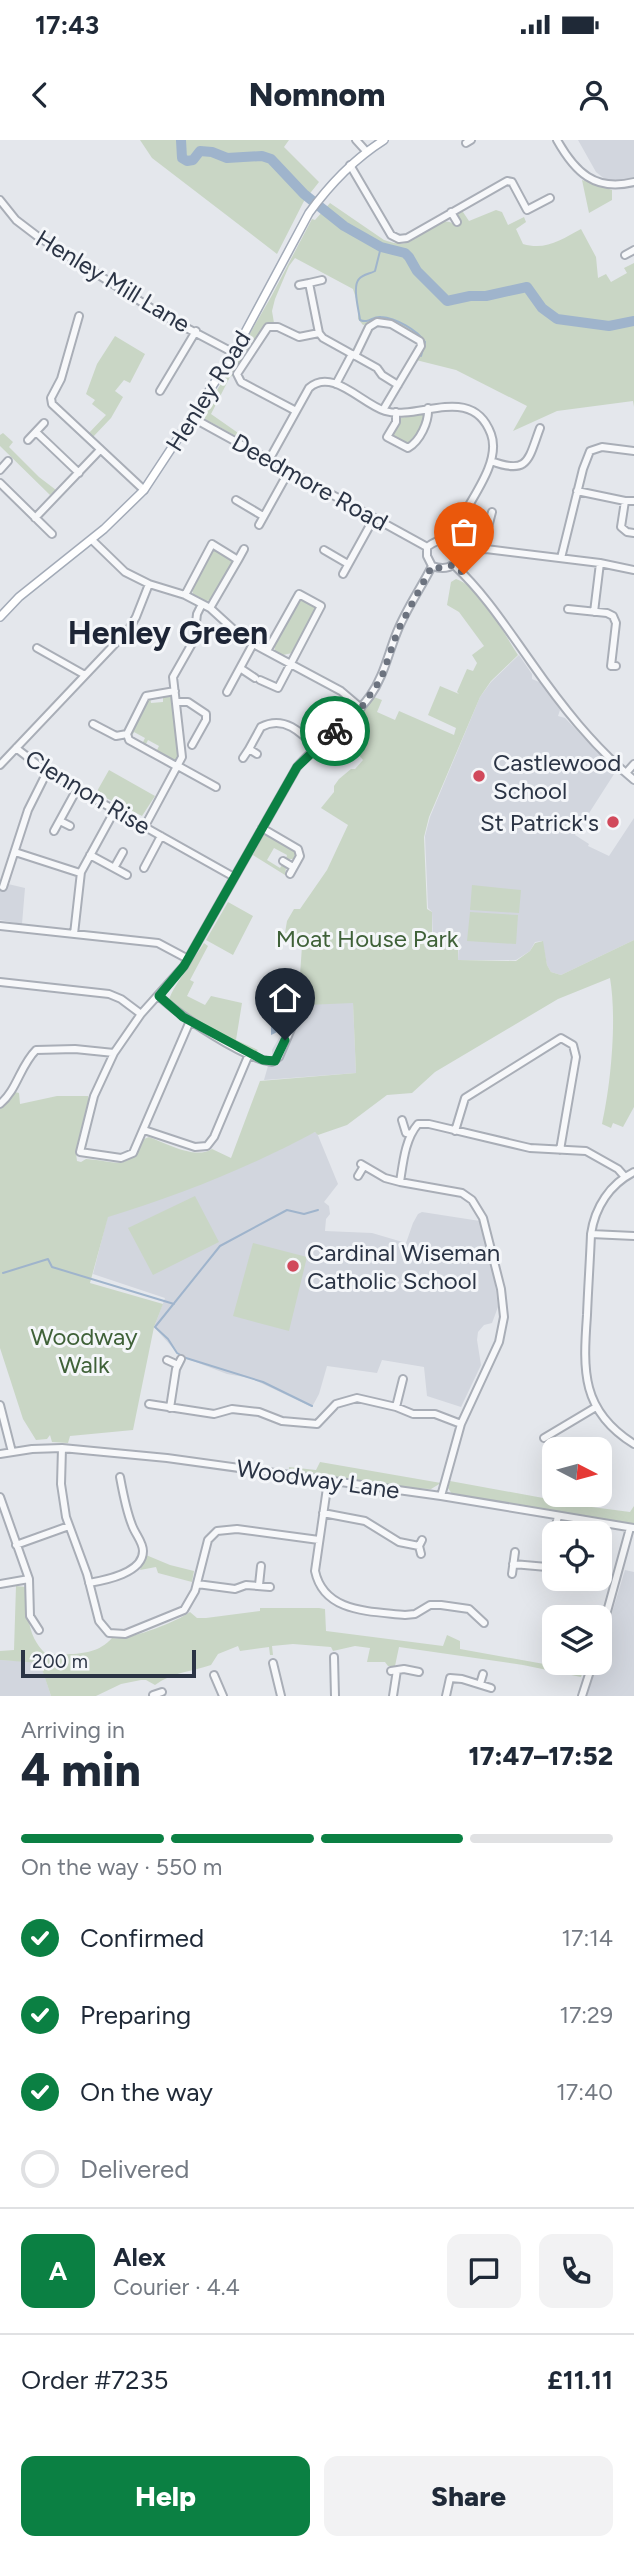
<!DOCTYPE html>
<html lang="en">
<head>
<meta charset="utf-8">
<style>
  :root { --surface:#fff; --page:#f2f2f3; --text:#1f2937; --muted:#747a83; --line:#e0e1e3; --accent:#0b8043 }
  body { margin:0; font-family:Figtree,sans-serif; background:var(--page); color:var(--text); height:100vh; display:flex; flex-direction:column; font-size:26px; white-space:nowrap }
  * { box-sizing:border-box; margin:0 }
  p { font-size:23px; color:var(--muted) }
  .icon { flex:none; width:38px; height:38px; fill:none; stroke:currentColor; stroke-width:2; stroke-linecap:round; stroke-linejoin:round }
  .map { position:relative; height:1556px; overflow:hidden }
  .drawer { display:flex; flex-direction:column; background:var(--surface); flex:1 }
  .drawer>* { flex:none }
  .needle { width:46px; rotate:96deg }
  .buttons { position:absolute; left:542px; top:1297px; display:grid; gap:14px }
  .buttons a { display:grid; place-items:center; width:70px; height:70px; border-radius:14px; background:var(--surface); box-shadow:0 7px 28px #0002; font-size:35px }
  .scale { position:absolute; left:21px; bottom:18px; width:175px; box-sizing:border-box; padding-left:7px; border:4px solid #2b3445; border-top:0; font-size:19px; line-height:24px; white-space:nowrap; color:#2b3445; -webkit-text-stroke:5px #f4f6f9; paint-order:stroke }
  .pin { position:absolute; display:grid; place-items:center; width:60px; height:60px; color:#fff; margin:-72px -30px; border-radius:50% 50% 50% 0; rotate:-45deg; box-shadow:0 0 7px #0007 }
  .pin .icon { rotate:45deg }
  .courier { position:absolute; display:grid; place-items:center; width:70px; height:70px; margin:-35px; border:5px solid #0b8043; border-radius:50%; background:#fff; color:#222; box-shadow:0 2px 9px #0007 }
  .head em { font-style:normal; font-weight:800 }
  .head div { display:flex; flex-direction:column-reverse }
  .head { display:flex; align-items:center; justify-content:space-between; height:119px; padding:0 21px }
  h1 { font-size:46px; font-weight:800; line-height:52px }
  .bar { display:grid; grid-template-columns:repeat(4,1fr); gap:10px 7px; align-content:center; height:84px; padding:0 21px }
  .bar i { height:9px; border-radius:5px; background:var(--line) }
  .bar .current { background:var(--accent) }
  .bar p { grid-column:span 4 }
  .line { display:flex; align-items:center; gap:18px; padding:0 21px; border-top:2px solid var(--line) }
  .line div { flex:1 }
  .round { display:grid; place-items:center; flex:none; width:74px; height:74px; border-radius:14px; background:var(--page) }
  ol { padding:0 21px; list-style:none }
  li { display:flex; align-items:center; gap:21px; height:77px }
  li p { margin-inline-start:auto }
  li .icon { padding:7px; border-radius:50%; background:var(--accent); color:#fff; stroke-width:4 }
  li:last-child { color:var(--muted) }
  li i { width:38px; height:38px; border:4px solid var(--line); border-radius:50% }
  .primary-button { display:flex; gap:14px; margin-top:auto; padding:14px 21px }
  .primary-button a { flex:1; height:80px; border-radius:14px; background:var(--accent); color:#fff; font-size:28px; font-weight:800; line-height:80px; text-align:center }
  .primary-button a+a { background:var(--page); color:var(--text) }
  .status { display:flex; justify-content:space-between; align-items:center; height:49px; padding:0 35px; background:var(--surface); direction:ltr }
  .status svg { height:19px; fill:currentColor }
  header { display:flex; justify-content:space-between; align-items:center; height:91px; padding:0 21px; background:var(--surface); font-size:32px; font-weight:800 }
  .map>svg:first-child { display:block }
  .built { fill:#d2d6de }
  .green { fill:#c9d6c5 }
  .water { fill:#9fb4cc }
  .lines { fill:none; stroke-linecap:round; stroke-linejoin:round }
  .stream { stroke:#9fb4cc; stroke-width:2 }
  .river { stroke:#9fb4cc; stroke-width:10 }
  .minor-casing { stroke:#a9aeb7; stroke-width:10 }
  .major-casing { stroke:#a3abb8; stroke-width:10 }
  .minor { stroke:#f7f8fa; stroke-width:6 }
  .major { stroke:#fff; stroke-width:7 }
  .done { stroke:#6c737f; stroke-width:7; stroke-dasharray:0 12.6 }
  .route { stroke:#0b8043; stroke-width:9 }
  .poi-dot { fill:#d1495b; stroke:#f4f6f9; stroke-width:2.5 }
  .labels { text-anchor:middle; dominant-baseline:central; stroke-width:6; stroke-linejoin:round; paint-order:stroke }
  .street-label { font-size:24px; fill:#2b3445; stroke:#f4f6f9 }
  .poi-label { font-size:24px; fill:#2b3445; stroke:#f4f6f9; text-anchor:start }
  .park-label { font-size:24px; fill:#3f6138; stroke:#f4f6f9 }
  .district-label { font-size:32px; font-weight:bold; fill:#1d2536; stroke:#f4f6f9 }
</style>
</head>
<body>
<div class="status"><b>17:43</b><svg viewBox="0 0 49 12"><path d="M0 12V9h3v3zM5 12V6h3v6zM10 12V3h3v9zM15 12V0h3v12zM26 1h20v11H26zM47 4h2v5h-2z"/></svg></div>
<header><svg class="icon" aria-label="back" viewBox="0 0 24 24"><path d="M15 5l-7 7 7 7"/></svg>Nomnom<svg class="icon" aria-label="person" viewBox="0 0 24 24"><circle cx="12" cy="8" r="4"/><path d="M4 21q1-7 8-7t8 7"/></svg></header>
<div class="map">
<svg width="634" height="1556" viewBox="0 0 634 1556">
  <rect width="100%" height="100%" fill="#e4e7ec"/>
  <path class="built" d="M578 0H634V37L622 41 606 40 596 32Z
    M519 515 532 534V539L539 542 560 570 558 576 565 578 616 631 575 695 589 704 588 706 609 716 634 678V800L561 835 551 832 547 825 542 801 535 802 530 811 516 820H458L459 803H433L432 772 428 768 425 696 430 677 480 557 491 542Z
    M8 744 25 748 22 784 0 780V747L6 748Z
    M328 863H353L356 933 264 940 268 926 273 925 272 910 297 866 303 869 306 865Z
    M315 992 317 993 338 1044 324 1062 329 1066 330 1074 326 1079 325 1091 372 1093 406 1103 413 1083 418 1074 422 1072 480 1081 494 1136 498 1167 492 1183 484 1185 478 1192 477 1200 481 1225 461 1267 427 1256 424 1227 382 1220 377 1233 327 1226 319 1254 312 1267 250 1238 227 1234 180 1216 154 1187 165 1158 93 1134 108 1075Z
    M625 1430 634 1432V1556H587L597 1523 600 1522V1512Z
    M0 1520 40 1522 51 1556H0Z"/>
  <path class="green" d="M140 0H289L284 7 319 42 304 61 277 114 152 18Z
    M582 40 612 50V60L589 73Z
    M330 63 384 100C390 102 400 105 406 103 422 99 439 72 455 85L460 82 458 73 461 69 469 81 496 70 502 72 508 85 524 77 526 82 516 89 523 104C546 111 562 99 581 89L596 117 598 138 606 134 611 142 627 133 624 128 634 123V267L633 261 557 271 513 291 527 266 456 230 416 220 421 199 405 188 381 179 363 185 358 179V165L353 149 295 118 289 126 275 159 272 171 274 183C260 185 239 222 234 235L230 237 211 274 251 302 252 305 205 279V271L271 157 312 79 315 80Z
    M115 196 145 214 130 243 124 240 115 251 123 257 111 278 92 298 88 294 106 275 92 264 95 260 86 254 97 224Z
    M424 274 425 279 410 305 407 306 393 297 392 293 400 278Z
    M3 293 13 302 9 307 39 337 56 350 50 355 0 306V295Z
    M217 410 232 419V425L211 460 206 461 193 454 192 449 211 411Z
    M456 439C480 446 504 494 518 515L491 541 480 557 429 677 424 697 427 769 432 772V803H458V820L516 821 530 811 535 803 543 801 547 825 551 832 561 835 634 800V967L623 987 613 983 611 988 602 984C611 944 617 879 610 838L558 859 435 932 412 953 387 955 347 985 318 995 315 992C248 1028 180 1055 108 1077L90 1143 163 1164 154 1187 133 1290 70 1296 68 1303 52 1302 50 1295 47 1299 36 1300 23 1279 0 1208V969L15 952 19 953 20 964 57 956H88L89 959 76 1013 77 1021 81 1022 86 1019C120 1021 125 1033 144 999L149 997C166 1003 195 1020 212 1009L231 1018 260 941 356 933 353 863 306 865 304 868 298 864 302 806 294 804 285 793 287 781 294 769H300L327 730 348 685 321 668 334 652V646L339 639 351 629H355L363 620 340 593 374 557 382 560 377 572 395 580 399 571 454 595 456 588 428 575 440 546 459 554 457 552 467 529 473 531 477 523 472 515 484 506 459 472 447 465 451 442Z
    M301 458 316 467V470L292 513 283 515 275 511 274 504 298 459Z
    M163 555H170L173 558 180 616 176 622 156 612 159 606 148 600 145 606 142 604 145 598 134 592 131 598 129 596 148 558 150 557 151 563 163 562Z
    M109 630 155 656 142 676 96 653Z
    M264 693 297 713 293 719H286L287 715 274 708 267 720 280 728 282 725 286 728 285 735 253 715Z
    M472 745 521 750 519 773 470 770Z
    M228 762 253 776 233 815 206 800Z
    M470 772 518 775 516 804 467 801Z
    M204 803 208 806 190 840 194 842 187 856 205 865 211 856 242 863 236 900 258 910 255 914 179 870 169 861C169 852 197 815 204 803Z
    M195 1056 219 1102 153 1135 128 1088Z
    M253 1103 307 1117 289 1191 233 1176Z
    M320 1322 441 1343 431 1349 407 1348 289 1332V1327L316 1330Z
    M450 1341 592 1367 630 1372 634 1366V1385L606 1382 452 1354 448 1348Z
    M146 1415 170 1425 194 1431 192 1442 158 1433 156 1427 140 1430Z
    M16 1446 26 1447C29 1473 25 1494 46 1514 69 1514 96 1517 112 1498 128 1501 176 1482 190 1472L197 1478H206L260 1471V1468H319L325 1469 326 1491 443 1506 447 1495 460 1501V1509L583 1531 581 1537 523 1525 399 1507 395 1526H388L385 1522H367L370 1508 355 1506 333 1511 331 1507 293 1504 272 1506 273 1515H270L269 1507 240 1511 238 1506 218 1514 211 1525C191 1532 172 1532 155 1545L146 1540H141L121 1544 96 1556H51L40 1523 0 1520V1511L14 1510Z"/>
  <path class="water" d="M289 850C292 865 287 890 271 895V885Z"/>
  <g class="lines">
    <path class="stream" d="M381 107 375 131C370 134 363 134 359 139 352 146 359 171 360 180 369 184 372 176 381 177 396 178 417 190 425 202L421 216
      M3 1133 48 1119 52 1127 174 1164
      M312 1266 263 1242 186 1218 177 1213 168 1199 155 1187 220 1106 287 1070 304 1074 318 1070"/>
    <path class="river" d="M181 0 182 18 187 21 193 20 200 11 212 12 227 18 262 16 271 19 304 54 344 86 381 107 405 113 409 117 417 131 447 161 470 156H486L527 147 542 168 557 179 609 186 634 181"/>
    <defs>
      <path id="minor" d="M356 0 366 11
        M557 0C575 32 595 52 634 42
        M466 3 471 0
        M350 25 391 95 399 99 407 98 507 41 512 42 527 70 550 58
        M0 60 16 80 37 96 162 175 234 213
        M451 72 457 82
        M625 115 634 110
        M309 143 322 140
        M299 145 309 143 319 193 323 198 377 228 382 235 398 245
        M79 176 61 239 51 258 52 264 144 350
        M355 216 369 187 377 182 391 184 420 201 421 206 383 270
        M336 244 352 214
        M160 251 196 191
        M296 271 241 242 237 234 268 187H278L299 197 319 193
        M396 272V282L387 297 408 308C420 301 429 282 428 268
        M193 278 427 407
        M36 292 79 333
        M28 300 44 283
        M269 320 309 248C332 227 362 264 385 271 419 281 472 243 491 294 503 326 461 370 450 401
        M491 321C529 335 528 320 540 288
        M0 330 8 321
        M0 343 52 394
        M577 351 625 361H634
        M236 360 263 376
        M625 361 621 387 627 392 634 393
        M465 370 490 380
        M35 378 99 311
        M259 385 289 331
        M487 391 492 372
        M92 400 125 432 149 444 185 455 210 468 244 499 341 551 361 568
        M427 407C464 380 471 439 432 426
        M427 407V416L432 426
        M324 410 348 424
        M459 411 486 409 600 423 634 430
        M561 418 583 329 590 311 602 307 634 311
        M238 420 244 409
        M454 425C485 454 506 487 531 522 561 565 593 606 634 640
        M343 434 374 378
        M185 455 212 404 238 420 210 468
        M568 469 607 473 613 476 616 483 611 526H616
        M594 472 600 423
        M253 504 240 528 255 538
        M37 508 85 535
        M260 540 278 548 321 466 299 454 267 511
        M175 551 146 556 127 594 129 600 178 627
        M227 552 240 528
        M176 562H188L206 574V580L192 605
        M93 584 116 596 127 594
        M16 608 47 632 234 737
        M257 614 249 609 261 587C284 575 301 592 316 608
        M243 618 249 609
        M0 625 129 489 136 477 149 444
        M178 626 216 647
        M626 633 634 624
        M60 681 70 686
        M145 686 182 617 173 537 194 500 197 474 202 464
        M262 688 298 709 300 716 290 734
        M54 691 77 649
        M15 712 80 733
        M90 715 127 735
        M283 721 293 727
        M114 728 123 712
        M144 728 161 696
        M3 747 28 670 47 632
        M0 786 158 803 188 819
        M74 794 81 732 115 670
        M0 842 109 854 121 859 141 874
        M159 856C179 875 244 919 272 922L279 917 300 868
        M190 881 133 1013 121 1018 80 1012 94 956 114 913 141 874 184 826 297 627C319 601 350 584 370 556 384 536 388 514 397 492 406 469 421 448 432 426
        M0 964C17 950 20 926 36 910L75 909 114 913
        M402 980 406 993 411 994
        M144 990 195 1007 207 1006 214 997 249 914
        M455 991 465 958 561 898 573 905 576 917 560 1010
        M361 1024 385 1038 400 1042
        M634 1032C610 1044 595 1067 591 1094 590 1121 588 1148 587 1175 583 1231 581 1271 634 1304
        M358 1036 364 1026
        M591 1094 634 1096
        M167 1220 178 1225
        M149 1264 214 1274 232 1269 259 1272 282 1281 317 1284 336 1264 357 1258 396 1267 413 1274H435L461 1284
        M0 1265 12 1312
        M396 1267 403 1239
        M170 1268 176 1229 181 1219
        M544 1298 596 1267
        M62 1308 61 1344 66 1377 87 1434 99 1481 109 1493 125 1494 184 1470 195 1451 208 1400 217 1391 237 1389 319 1400
        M0 1314 32 1309 62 1308 167 1318 441 1356 634 1388
        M328 1341 315 1431C324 1473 370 1471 405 1475L415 1474 430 1465H441L469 1469 484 1483
        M441 1356 461 1284 499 1202 504 1177 501 1149 483 1078 472 1060 462 1053 400 1042C403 1023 405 999 418 984H429L530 1008 586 1011 618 1029 625 1037
        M0 1357 29 1439 30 1476 39 1490
        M323 1373 365 1381 399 1402 419 1406
        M16 1405 69 1386
        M421 1414 419 1406 422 1400
        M513 1424 547 1427 558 1376
        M512 1434 515 1412
        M89 1443C106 1440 143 1433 143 1411 143 1402 135 1394 132 1385 126 1370 123 1353 120 1337
        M0 1444 29 1439
        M197 1444 235 1449 246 1445 270 1447
        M259 1445 261 1426
        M600 1497 630 1388
        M334 1517 335 1556
        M273 1523 281 1556
        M391 1531 404 1529 419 1532
        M214 1535 223 1556
        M480 1544 483 1534
        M153 1555 162 1552
        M393 1556 397 1530
        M446 1556 450 1538 462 1539 491 1548
        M582 1556 593 1522"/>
      <path id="major" d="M0 477 19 457 104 389 144 350 234 213 309 73C330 44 354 19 384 0"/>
    </defs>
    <use href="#minor" class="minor-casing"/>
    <use href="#major" class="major-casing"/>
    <use href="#minor" class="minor"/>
    <use href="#major" class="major"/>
  </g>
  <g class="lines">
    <path class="done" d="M335 591 361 568 381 539 398 490 432 426 437 428 454 425 464 434"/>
    <path class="route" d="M285 900 275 921 263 920 183 877 159 856 184 826 297 627 335 591"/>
  </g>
  <g class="poi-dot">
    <circle cx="479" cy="636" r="7"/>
    <circle cx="613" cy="682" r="7"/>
    <circle cx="293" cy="1126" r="7"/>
  </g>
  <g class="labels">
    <g class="street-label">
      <text transform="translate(113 141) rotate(31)">Henley Mill Lane</text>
      <text transform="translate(208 251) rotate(-58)">Henley Road</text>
      <text transform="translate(310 342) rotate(29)">Deedmore Road</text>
      <text transform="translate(88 652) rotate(31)">Clennon Rise</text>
      <text transform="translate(318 1339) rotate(8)">Woodway Lane</text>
    </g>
    <g class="poi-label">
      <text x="493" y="622">Castlewood<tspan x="493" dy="28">School</tspan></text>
      <text x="599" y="682" text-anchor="end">St Patrick's</text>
      <text x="307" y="1112">Cardinal Wiseman<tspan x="307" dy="28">Catholic School</tspan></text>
    </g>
    <g class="park-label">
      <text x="367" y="798">Moat House Park</text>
      <text x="84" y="1196">Woodway<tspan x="84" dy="28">Walk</tspan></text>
    </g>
    <g class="district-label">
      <text x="168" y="493">Henley Green</text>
    </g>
  </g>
</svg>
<div class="buttons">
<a><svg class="needle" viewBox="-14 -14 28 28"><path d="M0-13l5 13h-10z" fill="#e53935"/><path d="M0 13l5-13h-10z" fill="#747a83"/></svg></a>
<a><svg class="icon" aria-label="locate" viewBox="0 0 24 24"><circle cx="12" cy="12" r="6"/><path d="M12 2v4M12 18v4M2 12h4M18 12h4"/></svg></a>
<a><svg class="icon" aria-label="layers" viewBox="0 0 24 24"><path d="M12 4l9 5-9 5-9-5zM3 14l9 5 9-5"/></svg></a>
</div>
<div class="scale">200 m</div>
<div class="pin" style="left:464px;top:434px;background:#ea580c"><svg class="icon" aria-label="bag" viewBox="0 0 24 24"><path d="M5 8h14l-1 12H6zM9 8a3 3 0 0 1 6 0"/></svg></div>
<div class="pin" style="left:285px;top:900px;background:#1f2937"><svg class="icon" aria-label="home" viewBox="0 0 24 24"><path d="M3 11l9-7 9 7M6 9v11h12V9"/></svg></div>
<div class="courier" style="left:335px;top:591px"><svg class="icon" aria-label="bike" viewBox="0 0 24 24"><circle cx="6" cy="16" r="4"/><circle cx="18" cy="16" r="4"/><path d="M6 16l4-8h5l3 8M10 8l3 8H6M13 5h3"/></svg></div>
</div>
<section class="drawer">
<div class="head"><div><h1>4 min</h1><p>Arriving in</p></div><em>17:47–17:52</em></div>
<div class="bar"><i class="current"></i><i class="current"></i><i class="current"></i><i></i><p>On the way · 550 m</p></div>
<ol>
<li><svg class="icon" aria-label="check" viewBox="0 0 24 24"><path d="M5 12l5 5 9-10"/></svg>Confirmed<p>17:14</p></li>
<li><svg class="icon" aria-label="check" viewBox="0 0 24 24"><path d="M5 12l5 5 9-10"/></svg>Preparing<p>17:29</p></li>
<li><svg class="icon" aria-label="check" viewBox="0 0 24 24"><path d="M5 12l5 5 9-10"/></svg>On the way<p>17:40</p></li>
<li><i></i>Delivered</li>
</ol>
<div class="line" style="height:126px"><b class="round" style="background:var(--accent);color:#fff">A</b><div><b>Alex</b><p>Courier · 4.4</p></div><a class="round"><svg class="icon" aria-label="chat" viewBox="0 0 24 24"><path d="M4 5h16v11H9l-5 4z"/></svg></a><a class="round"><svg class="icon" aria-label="phone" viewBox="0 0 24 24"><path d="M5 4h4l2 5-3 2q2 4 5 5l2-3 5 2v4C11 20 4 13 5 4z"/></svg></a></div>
<div class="line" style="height:91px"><div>Order #7235</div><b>£11.11</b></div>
<div class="primary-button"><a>Help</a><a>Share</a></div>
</section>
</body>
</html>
